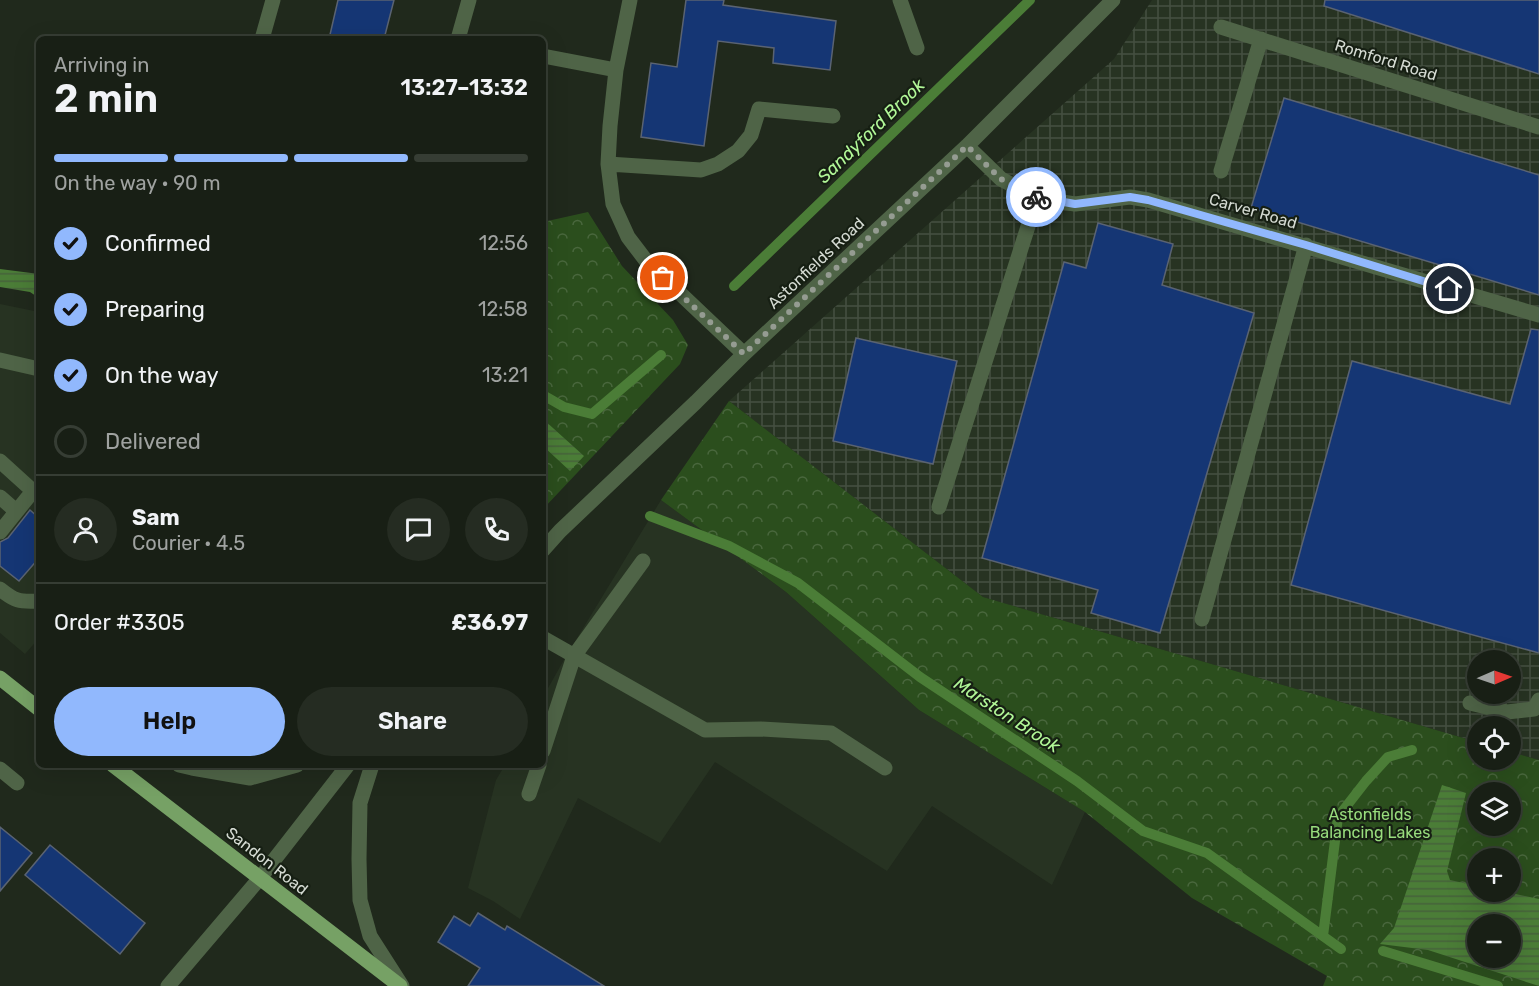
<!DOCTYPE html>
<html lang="en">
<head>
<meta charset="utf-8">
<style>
  :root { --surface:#181f15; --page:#252c22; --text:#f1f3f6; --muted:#9fa2a0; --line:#363d34; --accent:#91b8fd }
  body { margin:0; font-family:Rubik,sans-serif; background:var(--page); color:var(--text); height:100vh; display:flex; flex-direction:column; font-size:22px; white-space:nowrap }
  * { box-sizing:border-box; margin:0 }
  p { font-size:20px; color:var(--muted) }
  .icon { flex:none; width:33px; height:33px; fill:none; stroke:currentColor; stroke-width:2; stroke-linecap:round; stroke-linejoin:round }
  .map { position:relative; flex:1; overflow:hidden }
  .drawer { position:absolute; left:36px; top:36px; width:510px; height:732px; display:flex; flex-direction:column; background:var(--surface); border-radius:9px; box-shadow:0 6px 24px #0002,0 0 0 2px var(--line) }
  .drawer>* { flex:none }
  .needle { width:39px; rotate:88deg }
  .controls { position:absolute; left:1467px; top:650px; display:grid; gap:12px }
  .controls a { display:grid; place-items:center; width:54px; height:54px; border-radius:50%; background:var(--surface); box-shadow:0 6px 24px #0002,0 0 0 2px var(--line); font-size:30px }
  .pin { position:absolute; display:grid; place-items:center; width:51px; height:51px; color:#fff; margin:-26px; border:3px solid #fff; border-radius:50%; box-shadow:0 2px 6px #0007 }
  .courier { position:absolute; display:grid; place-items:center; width:60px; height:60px; margin:-30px; border:4px solid #91b8fd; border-radius:50%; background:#fff; color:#222; box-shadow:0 2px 8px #0007 }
  .overview em { font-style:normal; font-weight:600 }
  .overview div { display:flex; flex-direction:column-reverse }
  .overview { display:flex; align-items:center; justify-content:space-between; height:102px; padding:0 18px }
  h1 { font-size:39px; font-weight:600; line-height:45px }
  .bar { display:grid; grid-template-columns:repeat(4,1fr); gap:9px 6px; align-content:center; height:72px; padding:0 18px }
  .bar i { height:8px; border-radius:4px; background:var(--line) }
  .bar .active { background:var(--accent) }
  .bar p { grid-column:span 4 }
  .line { display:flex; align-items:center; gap:15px; padding:0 18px; border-top:2px solid var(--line) }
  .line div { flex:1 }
  .round { display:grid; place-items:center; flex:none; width:63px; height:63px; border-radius:32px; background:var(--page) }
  ol { padding:0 18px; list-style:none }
  li { display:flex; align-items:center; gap:18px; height:66px }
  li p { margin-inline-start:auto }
  li .icon { padding:6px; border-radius:50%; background:var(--accent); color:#111; stroke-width:4 }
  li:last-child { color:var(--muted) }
  li i { width:33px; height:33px; border:3px solid var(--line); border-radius:50% }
  .action { display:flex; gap:12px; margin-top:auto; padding:12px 18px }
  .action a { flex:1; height:69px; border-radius:36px; background:var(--accent); color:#111; font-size:24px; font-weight:600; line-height:69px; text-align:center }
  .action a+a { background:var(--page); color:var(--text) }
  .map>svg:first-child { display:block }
  .built { fill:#273322 }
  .industrial { fill:url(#industrial-grid); fill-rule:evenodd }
  .forest { fill:url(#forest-crowns); fill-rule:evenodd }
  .water { fill:url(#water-rules); fill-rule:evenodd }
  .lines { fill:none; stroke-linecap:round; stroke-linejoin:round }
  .stream { stroke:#4b7d37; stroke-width:10 }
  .building { fill:#153674; stroke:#5a6372; stroke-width:1.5 }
  .minor { stroke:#4f6447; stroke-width:15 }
  .major { stroke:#76a165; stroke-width:15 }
  .done { stroke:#959c92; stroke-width:6; stroke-dasharray:0 10.8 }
  .route { stroke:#91b8fd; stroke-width:8 }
  .labels { text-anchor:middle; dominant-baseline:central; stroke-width:4.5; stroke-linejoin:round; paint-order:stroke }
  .street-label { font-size:16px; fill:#d4dad2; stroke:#161f13 }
  .park-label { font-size:16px; fill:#98dc7d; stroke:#161f13 }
  .water-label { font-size:18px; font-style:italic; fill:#b2f898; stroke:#161f13 }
</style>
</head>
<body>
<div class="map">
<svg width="1539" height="986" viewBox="0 0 1539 986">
  <defs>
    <pattern id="industrial-grid" width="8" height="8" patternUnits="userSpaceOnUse" patternTransform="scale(1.5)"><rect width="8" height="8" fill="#273322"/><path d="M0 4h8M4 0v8" fill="none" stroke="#455041"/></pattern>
    <pattern id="forest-crowns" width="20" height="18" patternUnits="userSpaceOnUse" patternTransform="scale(1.5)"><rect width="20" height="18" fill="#2b4e1d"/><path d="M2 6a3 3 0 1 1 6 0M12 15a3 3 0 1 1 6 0" fill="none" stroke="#49673d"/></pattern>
    <pattern id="water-rules" width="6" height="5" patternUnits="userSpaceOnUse" patternTransform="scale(1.5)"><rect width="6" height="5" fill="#4b7d37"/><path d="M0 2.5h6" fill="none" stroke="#46623b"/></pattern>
  </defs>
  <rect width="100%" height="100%" fill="#20291c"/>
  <path class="built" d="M0 304 39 312V638L25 654 0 633Z
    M661 500 786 592 919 710 1085 812 1052 885 932 806 887 871 715 762 660 843 578 798 520 919 493 901 468 888 496 780 505 765H543V697L565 658Z"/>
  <path class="industrial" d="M1152 0H1539V760L1511 752 1510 726H1478L1477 742 983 597 729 401 1114 59ZM1478 660H1510V693H1478Z"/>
  <path class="forest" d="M588 212 622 266 673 320 688 345 680 364 543 509V222Z
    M729 401 983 597 1477 742 1478 759H1510L1511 752 1539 760V986H1323L1327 976 1192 898 1085 812 919 710 786 592 661 500ZM1478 792H1510V825H1478ZM1478 858H1510V891H1478ZM1478 924H1510V957H1478Z"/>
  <path class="water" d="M0 269 39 274V298L30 292 0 287Z
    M543 419 584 456 570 471 543 446Z
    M1442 785 1466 793 1447 871 1450 880 1477 886 1478 891H1501L1539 899V986L1428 950 1380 944 1394 928ZM1478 924H1510V957H1478Z"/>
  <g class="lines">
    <path class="stream" d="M734 286 1030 0
      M543 395 564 407 592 414 661 355
      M650 516 729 546 798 583 920 677 1077 781 1143 831 1207 853 1341 949
      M1323 936 1338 817 1366 781 1388 757 1412 750
      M1383 951 1498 986"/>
  </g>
  <path class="building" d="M338 0H394L384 39H329Z
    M686 0H724L723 5 836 21 830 70 773 63 774 48 718 41 704 146 641 137 651 63 677 67Z
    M1325 0H1539V74L1324 6Z
    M1284 98 1539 175V295L1251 208Z
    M1098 223 1173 244 1162 285 1254 313 1160 633 1091 613 1098 590 982 558 1064 262 1086 268Z
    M1531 329 1539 330V653L1291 585 1352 361 1510 404Z
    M856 338 957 361 933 464 833 441Z
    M30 510 39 518V558L19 581 0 566V542L8 538Z
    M0 827 32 853 0 891Z
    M50 845 145 923 120 954 25 875Z
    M478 913 505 930 507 926 604 986H468L480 968 438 942 454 916 470 926Z"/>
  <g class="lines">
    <path class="minor" d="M630 0 616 70 610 126 608 164 613 204 628 237 647 262 744 354
      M900 0 917 48
      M1221 27 1539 127
      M262 39 273 0
      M458 39 469 0
      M543 56 616 70
      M967 146 1001 179 1037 198 1075 204 1130 197 1148 200 1539 315
      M608 164 701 170 718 164 738 151 751 135 759 109 833 116
      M1221 171 1261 39
      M0 360 39 369
      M0 461 33 491 0 532
      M0 497 16 511
      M939 507 1037 198
      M543 550 560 531 696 402 744 354 967 146 1113 0
      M0 589C15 601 19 602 38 601L39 600
      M1202 619 1306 245
      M543 638 705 730 761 729 831 733 885 768
      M1470 703 1507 712 1534 709 1539 700
      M543 751 574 656 643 561
      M179 765 192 768 250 778 297 765
      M372 765 360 803 359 859 360 900 370 936 402 986
      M0 769 17 783
      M529 794 539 765
      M168 986 260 878 348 765"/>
    <path class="major" d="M0 678 39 709
      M113 765 400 986"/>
  </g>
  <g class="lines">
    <path class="done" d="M663 278 744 354 967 146 1001 179 1036 197"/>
    <path class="route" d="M1036 197 1075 204 1130 197 1148 200 1306 245 1449 289"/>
  </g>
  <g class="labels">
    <g class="street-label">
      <text transform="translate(1386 60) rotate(17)">Romford Road</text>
      <text transform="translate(1253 211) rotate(16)">Carver Road</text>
      <text transform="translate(816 263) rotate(-43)">Astonfields Road</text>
      <text transform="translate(267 861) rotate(38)">Sandon Road</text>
    </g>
    <g class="park-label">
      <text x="1370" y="814">Astonfields<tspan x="1370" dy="18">Balancing Lakes</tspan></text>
    </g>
    <g class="water-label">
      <text transform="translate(871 131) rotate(-44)">Sandyford Brook</text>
      <text transform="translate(1007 715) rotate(33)">Marston Brook</text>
    </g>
  </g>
</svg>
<div class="controls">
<a><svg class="needle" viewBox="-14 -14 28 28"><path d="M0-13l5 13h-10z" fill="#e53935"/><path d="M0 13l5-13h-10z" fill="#9fa2a0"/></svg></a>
<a><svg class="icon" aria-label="locate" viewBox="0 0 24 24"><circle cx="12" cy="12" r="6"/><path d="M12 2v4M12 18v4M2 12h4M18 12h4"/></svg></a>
<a><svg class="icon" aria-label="layers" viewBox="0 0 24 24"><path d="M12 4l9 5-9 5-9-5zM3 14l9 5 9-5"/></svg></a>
<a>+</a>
<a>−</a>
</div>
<div class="pin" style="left:663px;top:278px;background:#ea580c"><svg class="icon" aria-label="bag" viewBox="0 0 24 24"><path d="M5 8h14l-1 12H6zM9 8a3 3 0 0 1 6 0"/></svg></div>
<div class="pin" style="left:1449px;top:289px;background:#1f2937"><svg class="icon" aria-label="home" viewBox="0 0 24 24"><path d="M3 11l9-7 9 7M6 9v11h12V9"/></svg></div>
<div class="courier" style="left:1036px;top:197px"><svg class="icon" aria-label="bike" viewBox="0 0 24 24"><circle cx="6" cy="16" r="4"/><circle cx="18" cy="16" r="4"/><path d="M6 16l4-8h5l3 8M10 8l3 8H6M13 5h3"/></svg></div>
<section class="drawer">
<div class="overview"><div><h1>2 min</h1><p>Arriving in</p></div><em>13:27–13:32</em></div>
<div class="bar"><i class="active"></i><i class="active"></i><i class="active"></i><i></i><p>On the way · 90 m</p></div>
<ol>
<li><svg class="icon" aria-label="check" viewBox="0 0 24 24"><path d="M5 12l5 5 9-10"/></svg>Confirmed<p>12:56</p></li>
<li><svg class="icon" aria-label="check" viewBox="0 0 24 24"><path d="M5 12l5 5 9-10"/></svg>Preparing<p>12:58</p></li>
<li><svg class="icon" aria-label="check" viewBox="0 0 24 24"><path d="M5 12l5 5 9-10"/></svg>On the way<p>13:21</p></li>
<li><i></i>Delivered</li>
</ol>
<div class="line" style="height:108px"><a class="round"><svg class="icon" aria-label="person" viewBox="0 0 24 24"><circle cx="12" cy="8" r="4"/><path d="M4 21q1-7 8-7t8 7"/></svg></a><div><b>Sam</b><p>Courier · 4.5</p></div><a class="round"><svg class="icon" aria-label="chat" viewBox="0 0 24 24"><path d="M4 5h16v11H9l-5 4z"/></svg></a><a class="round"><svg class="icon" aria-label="phone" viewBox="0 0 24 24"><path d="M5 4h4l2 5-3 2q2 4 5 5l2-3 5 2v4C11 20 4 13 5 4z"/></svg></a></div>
<div class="line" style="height:78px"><div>Order #3305</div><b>£36.97</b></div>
<div class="action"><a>Help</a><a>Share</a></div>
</section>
</div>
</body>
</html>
